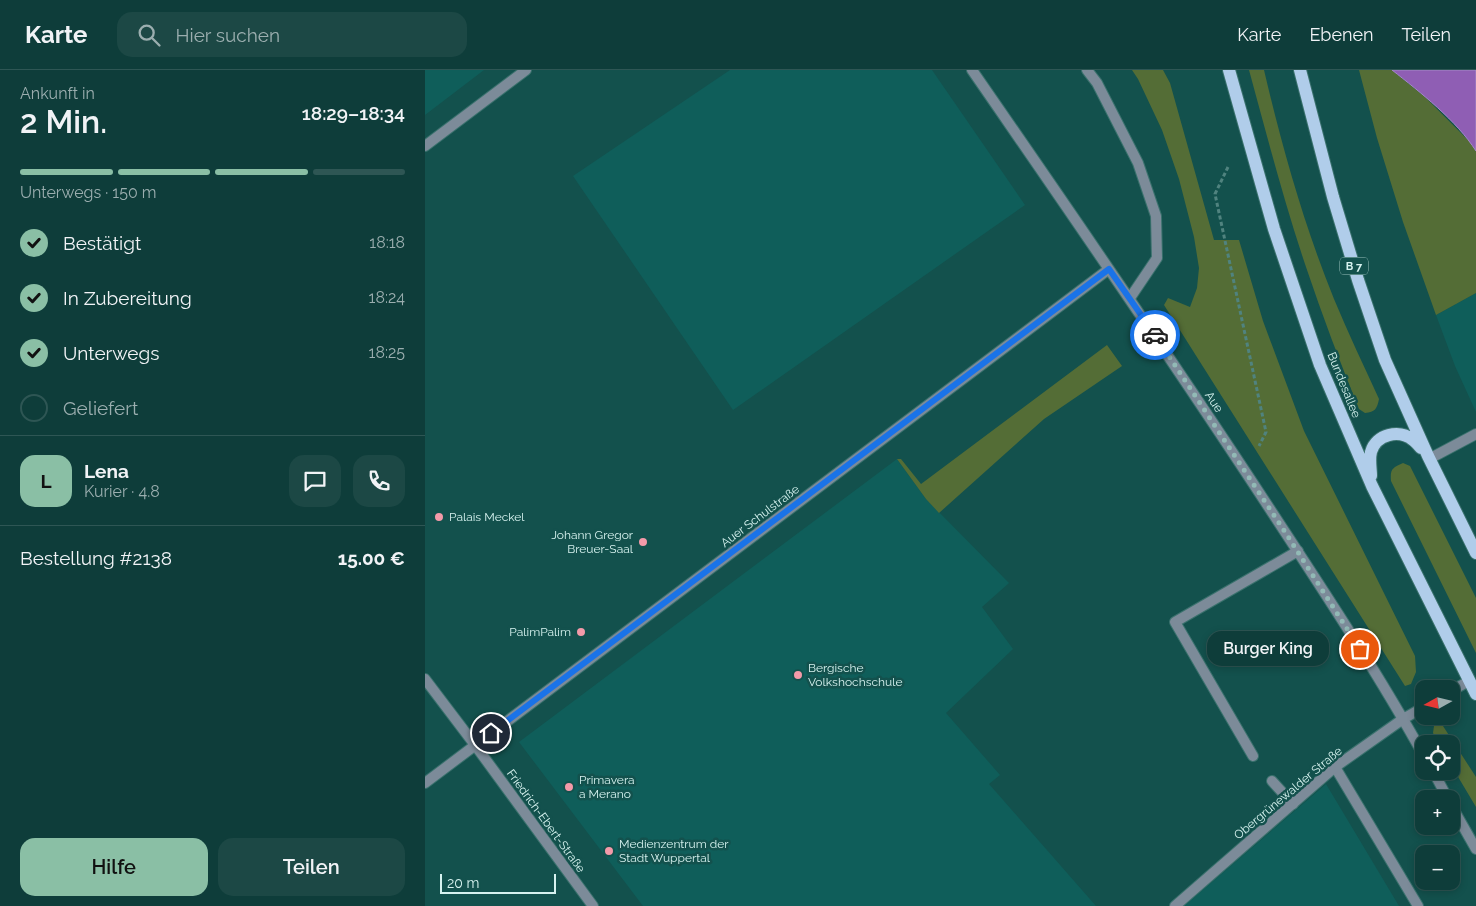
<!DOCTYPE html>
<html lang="de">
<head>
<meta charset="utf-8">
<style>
  :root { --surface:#0e3d3a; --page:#1c4845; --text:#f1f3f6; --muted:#9baeaf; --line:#2e5654; --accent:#8abfa5 }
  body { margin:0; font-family:Raleway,sans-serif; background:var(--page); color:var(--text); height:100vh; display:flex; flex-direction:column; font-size:19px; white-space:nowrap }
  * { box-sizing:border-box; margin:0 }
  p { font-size:16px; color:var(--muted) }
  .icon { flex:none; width:28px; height:28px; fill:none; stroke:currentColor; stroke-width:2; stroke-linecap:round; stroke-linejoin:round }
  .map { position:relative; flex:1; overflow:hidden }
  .details { display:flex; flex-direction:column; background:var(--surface); width:425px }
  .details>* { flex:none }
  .needle { width:32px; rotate:262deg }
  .buttons { position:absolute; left:990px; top:610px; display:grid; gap:10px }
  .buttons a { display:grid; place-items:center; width:45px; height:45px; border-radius:10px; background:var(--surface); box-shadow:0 2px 8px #0003,0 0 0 1px var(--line); font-size:25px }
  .scale { position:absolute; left:15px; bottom:12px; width:116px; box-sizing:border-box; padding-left:5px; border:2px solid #d6f2ef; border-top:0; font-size:14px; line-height:18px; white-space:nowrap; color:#d6f2ef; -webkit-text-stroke:4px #13514d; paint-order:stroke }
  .pin { position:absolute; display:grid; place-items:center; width:42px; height:42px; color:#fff; margin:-21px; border:2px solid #fff; border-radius:50%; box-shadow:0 1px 5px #0007 }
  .courier { position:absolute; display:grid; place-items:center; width:50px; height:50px; margin:-25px; border:4px solid #1a73e8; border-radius:50%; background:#fff; color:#222; box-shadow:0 1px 6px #0007 }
  .bubble { position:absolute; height:35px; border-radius:15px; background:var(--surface); box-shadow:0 2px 8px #0003,0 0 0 1px var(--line); font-size:16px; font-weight:600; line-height:35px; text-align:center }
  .overview em { font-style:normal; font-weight:600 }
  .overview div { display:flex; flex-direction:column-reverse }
  .overview { display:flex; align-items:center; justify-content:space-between; height:85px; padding:0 20px }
  h1 { font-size:32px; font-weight:600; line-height:38px }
  .bar { display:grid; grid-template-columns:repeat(4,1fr); gap:8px 5px; align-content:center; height:60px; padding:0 20px }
  .bar i { height:6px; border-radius:4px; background:var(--line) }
  .bar .on { background:var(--accent) }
  .bar p { grid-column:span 4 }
  .line { display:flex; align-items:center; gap:12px; padding:0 20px; border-top:1px solid var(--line) }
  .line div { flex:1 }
  .round { display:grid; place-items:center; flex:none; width:52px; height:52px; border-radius:15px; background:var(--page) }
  ol { padding:0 20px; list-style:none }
  li { display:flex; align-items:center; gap:15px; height:55px }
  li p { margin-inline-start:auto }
  li .icon { padding:5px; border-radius:50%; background:var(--accent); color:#111; stroke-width:4 }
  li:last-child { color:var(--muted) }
  li i { width:28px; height:28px; border:2px solid var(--line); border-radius:50% }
  .button { display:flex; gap:10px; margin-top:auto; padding:10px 20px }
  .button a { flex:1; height:58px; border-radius:15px; background:var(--accent); color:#111; font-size:20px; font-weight:600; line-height:58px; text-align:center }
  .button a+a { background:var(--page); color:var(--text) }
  header { display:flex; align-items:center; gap:30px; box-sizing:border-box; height:70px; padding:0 25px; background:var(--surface); border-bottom:1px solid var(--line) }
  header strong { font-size:24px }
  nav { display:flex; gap:28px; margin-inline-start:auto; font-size:18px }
  .search { width:350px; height:45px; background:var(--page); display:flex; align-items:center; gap:12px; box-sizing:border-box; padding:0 18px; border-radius:15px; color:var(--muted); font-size:19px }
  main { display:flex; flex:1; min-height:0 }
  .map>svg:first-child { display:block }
  .built { fill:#0f5e5a }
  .green { fill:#546d36 }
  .water { fill:#8f5eb4; stroke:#a48ac6 }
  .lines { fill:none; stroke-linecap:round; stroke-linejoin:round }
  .service-casing { stroke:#3a716d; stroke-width:12 }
  .pedestrian-casing { stroke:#3a716d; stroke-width:12 }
  .minor-casing { stroke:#3a716d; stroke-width:12 }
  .primary-casing { stroke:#3a716d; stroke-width:14 }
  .path { stroke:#50837f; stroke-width:3; stroke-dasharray:4 2.5; stroke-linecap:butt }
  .service { stroke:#7c8b99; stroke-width:10 }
  .pedestrian { stroke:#7c8b99; stroke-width:10 }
  .minor { stroke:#7c8b99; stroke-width:10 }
  .primary { stroke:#b0cdea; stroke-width:12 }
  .done { stroke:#92bab6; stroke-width:5; stroke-dasharray:0 9 }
  .route { stroke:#1a73e8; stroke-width:6 }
  .poi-dot { fill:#f39aa9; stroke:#13514d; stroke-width:2 }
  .labels { text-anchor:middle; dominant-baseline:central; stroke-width:5; stroke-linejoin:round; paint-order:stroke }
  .shield { fill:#13514d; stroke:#9cc2be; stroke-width:1 }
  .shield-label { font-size:11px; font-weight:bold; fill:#d6f2ef }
  .street-label { font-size:12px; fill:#d6f2ef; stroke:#13514d }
  .poi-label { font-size:12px; fill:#d6f2ef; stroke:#13514d; text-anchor:start }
</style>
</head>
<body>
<header>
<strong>Karte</strong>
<div class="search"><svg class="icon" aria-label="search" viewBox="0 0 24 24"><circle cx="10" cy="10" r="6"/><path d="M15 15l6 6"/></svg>Hier suchen</div>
<nav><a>Karte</a><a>Ebenen</a><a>Teilen</a></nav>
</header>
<main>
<section class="details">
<div class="overview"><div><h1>2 Min.</h1><p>Ankunft in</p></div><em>18:29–18:34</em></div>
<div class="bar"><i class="on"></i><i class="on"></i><i class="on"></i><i></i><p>Unterwegs · 150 m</p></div>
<ol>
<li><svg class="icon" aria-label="check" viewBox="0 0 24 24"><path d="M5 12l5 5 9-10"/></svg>Bestätigt<p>18:18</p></li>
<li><svg class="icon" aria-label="check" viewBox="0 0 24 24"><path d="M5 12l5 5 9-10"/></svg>In Zubereitung<p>18:24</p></li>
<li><svg class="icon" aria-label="check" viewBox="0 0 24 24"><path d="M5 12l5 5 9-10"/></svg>Unterwegs<p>18:25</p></li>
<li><i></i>Geliefert</li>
</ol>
<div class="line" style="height:90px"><b class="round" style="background:var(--accent);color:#111">L</b><div><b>Lena</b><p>Kurier · 4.8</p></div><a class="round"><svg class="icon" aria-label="chat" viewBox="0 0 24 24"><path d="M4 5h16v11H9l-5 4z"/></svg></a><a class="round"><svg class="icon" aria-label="phone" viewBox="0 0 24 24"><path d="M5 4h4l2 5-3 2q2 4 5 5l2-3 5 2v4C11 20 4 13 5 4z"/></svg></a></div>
<div class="line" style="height:65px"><div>Bestellung #2138</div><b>15.00 €</b></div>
<div class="button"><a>Hilfe</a><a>Teilen</a></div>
</section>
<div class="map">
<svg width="1051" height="836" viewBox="0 0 1051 836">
  <rect width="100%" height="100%" fill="#13514d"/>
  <path class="built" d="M0 0H59L0 45Z
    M305 0H507L600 135 308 340 148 106Z
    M1051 223V342L1030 296 1011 245Z
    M472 389 501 429 584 513 557 537 588 579 521 643 575 705 564 714 671 836H218L94 672Z
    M901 714 974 836H759Z"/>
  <path class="green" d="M707 0H738L745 13 789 170H814L838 251 879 361 990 586 991 602 986 614 980 616 739 235 743 228 765 237 772 218 774 198 769 167 754 109 737 60 713 9Z
    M824 0H839C857 77 879 155 909 229 923 263 939 296 954 329 952 339 950 342 940 343L934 339C915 292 897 245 881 197 859 132 842 66 824 0Z
    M934 0H967L1000 27 1044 71 1051 81V223L1011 245 978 152 952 68Z
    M682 275 697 296 619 349 514 443 501 429 472 389H476L496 414Z
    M978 393 985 396 1051 528V583L966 411C965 399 967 398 978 393Z
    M1013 654 1018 656 1051 707V737L1026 695V674H1014L1008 663 1009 656Z"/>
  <path class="water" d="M967 0H1051V81C1032 51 995 22 967 0Z"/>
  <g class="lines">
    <defs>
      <path id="service" d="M662 0 672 13 713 93 731 146 732 188 705 228
        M1004 389 1051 364
        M828 686 750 552 873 481
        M910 697 993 836
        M847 711 868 734"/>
      <path id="pedestrian" d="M0 609 50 675"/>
      <path id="minor" d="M547 0C646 143 744 285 839 430 894 514 950 598 999 686
        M0 76 101 0
        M1026 621 1044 611
        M50 675 168 836
        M1008 701 1023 729
        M0 713 684 199
        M1026 735 1051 779
        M750 836 910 697 978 649 999 637"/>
      <path id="primary" d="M804 0 849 159 895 295 947 416 1051 624
        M875 0 908 127 933 210 960 290 1003 386 1051 483
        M946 406C946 399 944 390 946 382 951 364 974 359 988 370 991 372 994 376 996 378"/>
    </defs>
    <use href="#service" class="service-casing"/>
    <use href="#pedestrian" class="pedestrian-casing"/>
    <use href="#minor" class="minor-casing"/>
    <use href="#primary" class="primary-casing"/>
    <path class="path" d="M803 97 790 124 841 362 834 376"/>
    <use href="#service" class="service"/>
    <use href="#pedestrian" class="pedestrian"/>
    <use href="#minor" class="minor"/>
    <use href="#primary" class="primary"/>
  </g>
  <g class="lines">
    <path class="done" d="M730 265 862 465 935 579"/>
    <path class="route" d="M66 663 684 199 730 265"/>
  </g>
  <g class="poi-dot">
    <circle cx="14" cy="447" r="5"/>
    <circle cx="218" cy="472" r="5"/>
    <circle cx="156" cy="562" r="5"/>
    <circle cx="373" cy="605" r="5"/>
    <circle cx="144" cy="717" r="5"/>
    <circle cx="184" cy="781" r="5"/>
  </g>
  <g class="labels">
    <rect class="shield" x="915" y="187.5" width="28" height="17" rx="4"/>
    <g class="shield-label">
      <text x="929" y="196">B 7</text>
    </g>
    <g class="street-label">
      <text transform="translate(919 315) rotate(68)">Bundesallee</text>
      <text transform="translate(789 332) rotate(56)">Aue</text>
      <text transform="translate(335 446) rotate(-37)">Auer Schulstraße</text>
      <text transform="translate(863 723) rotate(-40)">Obergrünewalder Straße</text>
      <text transform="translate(121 751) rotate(54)">Friedrich-Ebert-Straße</text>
    </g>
    <g class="poi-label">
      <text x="24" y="447">Palais Meckel</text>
      <text x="208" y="465" text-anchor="end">Johann Gregor<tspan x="208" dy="14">Breuer-Saal</tspan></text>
      <text x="146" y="562" text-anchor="end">PalimPalim</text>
      <text x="383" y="598">Bergische<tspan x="383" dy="14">Volkshochschule</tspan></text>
      <text x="154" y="710">Primavera<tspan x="154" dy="14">a Merano</tspan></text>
      <text x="194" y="774">Medienzentrum der<tspan x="194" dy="14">Stadt Wuppertal</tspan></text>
    </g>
  </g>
</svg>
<div class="buttons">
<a><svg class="needle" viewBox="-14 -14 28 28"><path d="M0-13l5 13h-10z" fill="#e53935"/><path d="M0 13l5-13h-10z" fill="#9baeaf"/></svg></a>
<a><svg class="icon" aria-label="locate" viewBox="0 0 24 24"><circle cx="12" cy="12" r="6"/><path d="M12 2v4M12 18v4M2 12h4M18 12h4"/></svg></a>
<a>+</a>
<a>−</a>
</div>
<div class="scale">20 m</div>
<div class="pin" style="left:935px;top:579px;background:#ea580c"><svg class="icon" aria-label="bag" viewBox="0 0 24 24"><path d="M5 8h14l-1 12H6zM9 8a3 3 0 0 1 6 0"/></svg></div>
<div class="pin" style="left:66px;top:663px;background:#1f2937"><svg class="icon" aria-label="home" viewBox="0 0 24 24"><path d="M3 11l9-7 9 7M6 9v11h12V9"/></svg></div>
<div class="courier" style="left:730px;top:265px"><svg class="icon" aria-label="car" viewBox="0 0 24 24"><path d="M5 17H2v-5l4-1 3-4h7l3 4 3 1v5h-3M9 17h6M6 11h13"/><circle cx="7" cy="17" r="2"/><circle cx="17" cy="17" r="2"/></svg></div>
<div class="bubble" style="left:782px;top:561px;width:122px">Burger King</div>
</div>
</main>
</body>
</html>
